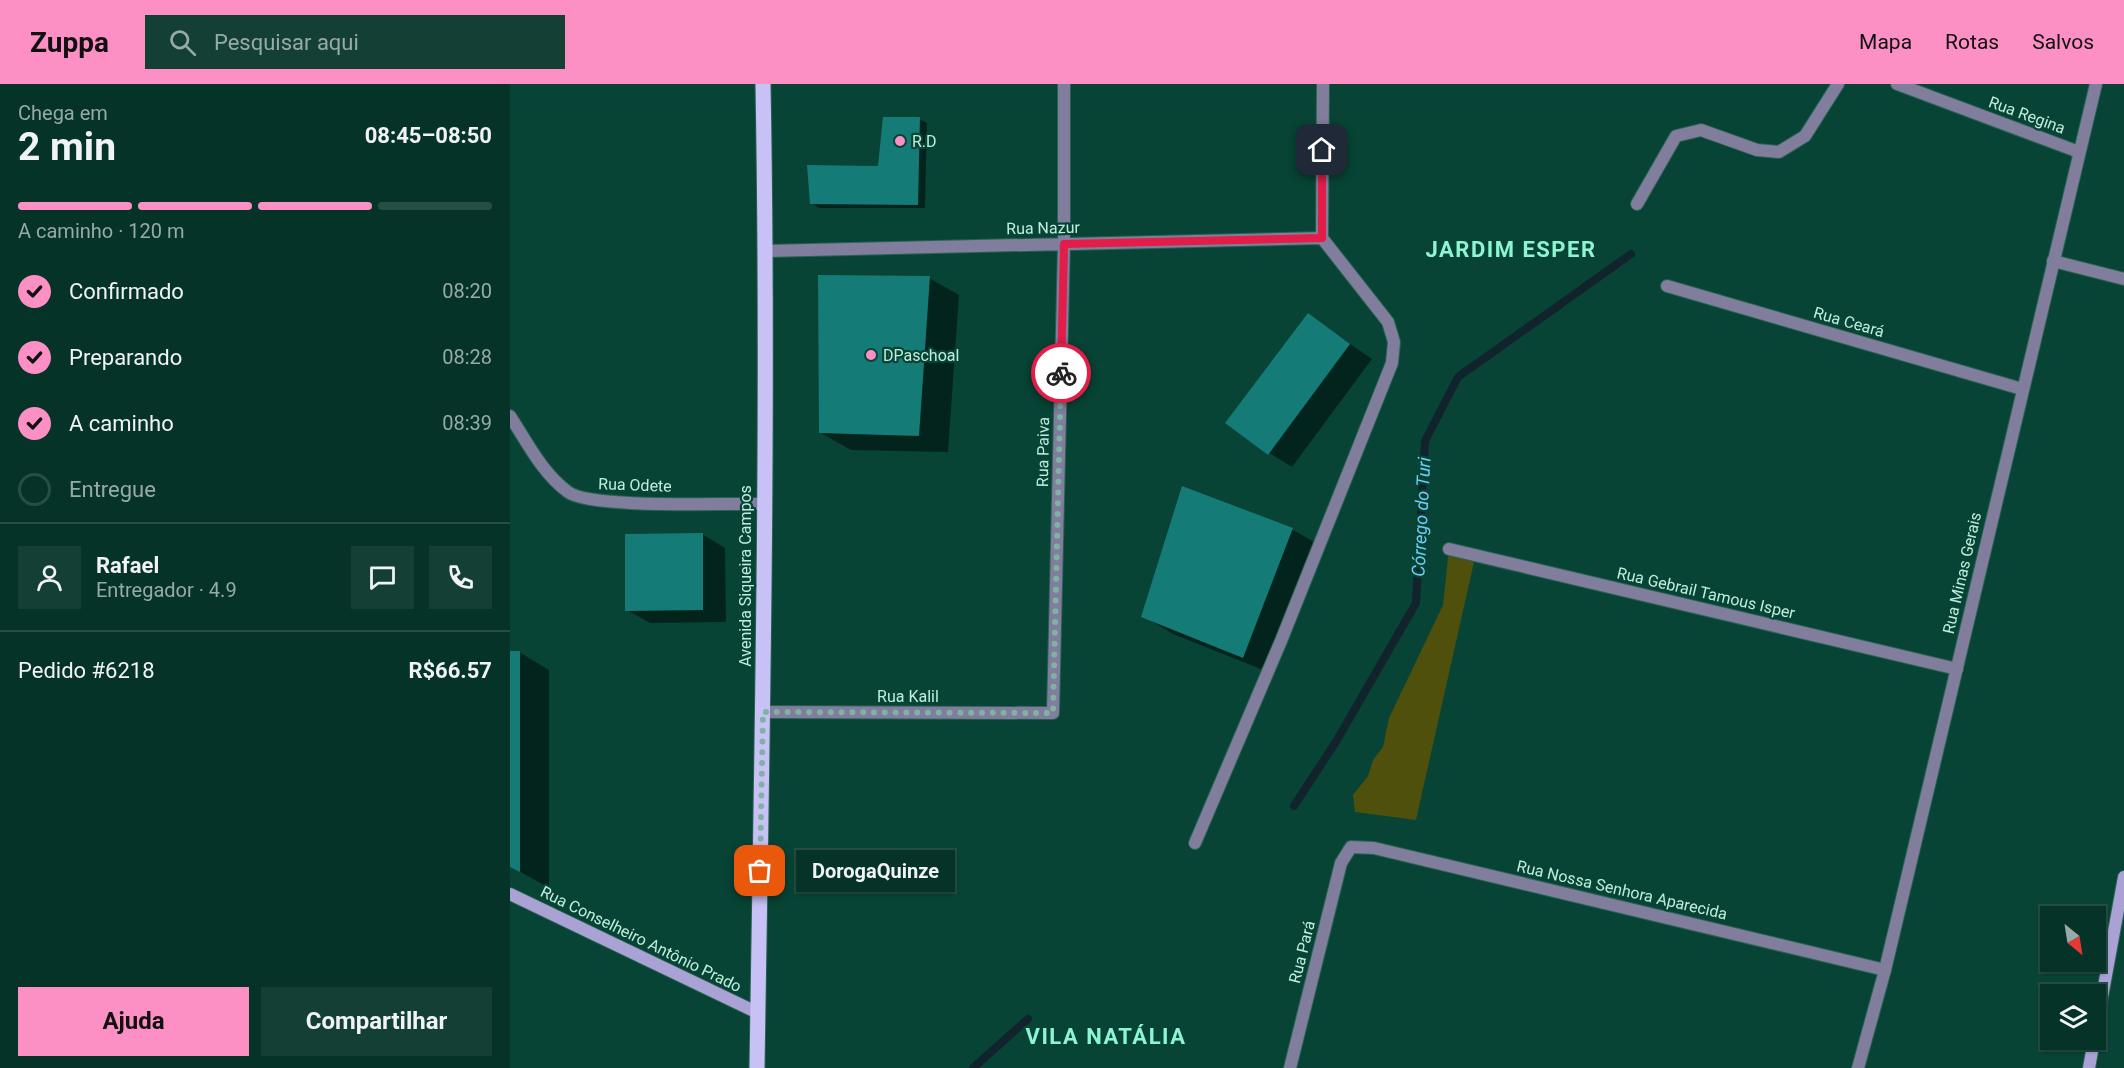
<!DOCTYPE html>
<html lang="pt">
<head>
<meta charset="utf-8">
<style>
  :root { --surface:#053328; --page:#133f34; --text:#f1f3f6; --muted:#97aaa8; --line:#264e45; --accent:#fc8fc3 }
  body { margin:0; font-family:Roboto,sans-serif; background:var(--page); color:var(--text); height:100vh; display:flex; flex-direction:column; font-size:22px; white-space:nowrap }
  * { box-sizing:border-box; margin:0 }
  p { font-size:20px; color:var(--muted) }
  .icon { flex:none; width:33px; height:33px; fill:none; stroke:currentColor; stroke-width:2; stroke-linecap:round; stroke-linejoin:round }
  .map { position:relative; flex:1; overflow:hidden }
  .side { display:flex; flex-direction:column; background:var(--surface); width:510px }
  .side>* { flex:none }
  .needle { width:39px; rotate:150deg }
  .buttons { position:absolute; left:1530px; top:822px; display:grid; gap:12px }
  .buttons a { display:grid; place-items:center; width:66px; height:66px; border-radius:0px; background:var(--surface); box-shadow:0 2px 4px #0004,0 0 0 2px var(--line); font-size:30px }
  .pin { position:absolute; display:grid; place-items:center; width:51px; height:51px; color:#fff; margin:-26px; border-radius:12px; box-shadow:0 3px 9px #0006 }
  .courier { position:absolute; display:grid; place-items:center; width:60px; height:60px; margin:-30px; border:4px solid #e11d48; border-radius:50%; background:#fff; color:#222; box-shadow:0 2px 8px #0007 }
  .bubble { position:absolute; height:42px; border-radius:0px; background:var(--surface); box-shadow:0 2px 4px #0004,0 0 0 2px var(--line); font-size:20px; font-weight:700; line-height:42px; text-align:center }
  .summary em { font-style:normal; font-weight:700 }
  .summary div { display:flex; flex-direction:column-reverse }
  .summary { display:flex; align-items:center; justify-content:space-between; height:102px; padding:0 18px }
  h1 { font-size:39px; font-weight:700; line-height:45px }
  .bar { display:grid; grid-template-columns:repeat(4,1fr); gap:9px 6px; align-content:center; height:72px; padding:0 18px }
  .bar i { height:8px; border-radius:4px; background:var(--line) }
  .bar .selected { background:var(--accent) }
  .bar p { grid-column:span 4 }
  .line { display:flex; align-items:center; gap:15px; padding:0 18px; border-top:2px solid var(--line) }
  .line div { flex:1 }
  .round { display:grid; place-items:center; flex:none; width:63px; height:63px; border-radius:0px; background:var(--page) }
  ol { padding:0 18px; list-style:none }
  li { display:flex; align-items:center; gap:18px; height:66px }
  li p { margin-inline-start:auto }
  li .icon { padding:6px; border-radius:50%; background:var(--accent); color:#111; stroke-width:4 }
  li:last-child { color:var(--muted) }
  li i { width:33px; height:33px; border:3px solid var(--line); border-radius:50% }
  .action { display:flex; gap:12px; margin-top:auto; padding:12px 18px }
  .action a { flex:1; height:69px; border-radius:0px; background:var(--accent); color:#111; font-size:24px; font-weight:700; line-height:69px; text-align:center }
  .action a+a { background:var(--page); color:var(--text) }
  header { display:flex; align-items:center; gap:36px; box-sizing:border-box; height:84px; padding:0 30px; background:var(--accent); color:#111 }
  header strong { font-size:28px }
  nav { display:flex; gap:33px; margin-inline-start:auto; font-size:21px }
  .search { width:420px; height:54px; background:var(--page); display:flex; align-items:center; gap:15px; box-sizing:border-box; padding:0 21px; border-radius:0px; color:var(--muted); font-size:22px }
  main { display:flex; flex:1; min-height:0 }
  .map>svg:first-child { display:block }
  .green { fill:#4e500b }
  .shadow { fill:#0007 }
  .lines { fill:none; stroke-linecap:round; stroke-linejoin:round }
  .stream { stroke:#11232c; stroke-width:8 }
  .building { fill:#157b77 }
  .service-casing { stroke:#286253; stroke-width:14 }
  .minor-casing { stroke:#286253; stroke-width:14 }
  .tertiary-casing { stroke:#286253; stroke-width:14 }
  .secondary-casing { stroke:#286253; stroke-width:14 }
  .primary-casing { stroke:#286253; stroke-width:17 }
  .service { stroke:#817d9d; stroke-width:12 }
  .minor { stroke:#817d9d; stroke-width:12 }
  .tertiary { stroke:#817d9d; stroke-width:12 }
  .secondary { stroke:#aaa2d5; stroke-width:12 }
  .primary { stroke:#c8c1f6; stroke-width:15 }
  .done { stroke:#7eb2a2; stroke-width:6; stroke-dasharray:0 10.8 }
  .route { stroke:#e11d48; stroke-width:8 }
  .poi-dot { fill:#fc8fc3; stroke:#074435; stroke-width:2 }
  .labels { text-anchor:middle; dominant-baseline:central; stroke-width:4.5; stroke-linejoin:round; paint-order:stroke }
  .street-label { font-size:16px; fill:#beeddc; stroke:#074435 }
  .poi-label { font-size:16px; fill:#beeddc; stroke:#074435; text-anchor:start }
  .water-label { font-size:18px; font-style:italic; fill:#71cbf7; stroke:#074435 }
  .district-label { font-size:22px; font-weight:bold; letter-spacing:1.5px; fill:#8ef5d3; stroke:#074435 }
</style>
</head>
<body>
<header>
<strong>Zuppa</strong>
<div class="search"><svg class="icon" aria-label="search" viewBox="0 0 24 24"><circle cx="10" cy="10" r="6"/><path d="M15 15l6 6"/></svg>Pesquisar aqui</div>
<nav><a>Mapa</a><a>Rotas</a><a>Salvos</a></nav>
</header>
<main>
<section class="side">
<div class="summary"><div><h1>2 min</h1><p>Chega em</p></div><em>08:45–08:50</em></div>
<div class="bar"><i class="selected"></i><i class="selected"></i><i class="selected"></i><i></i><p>A caminho · 120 m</p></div>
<ol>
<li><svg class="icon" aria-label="check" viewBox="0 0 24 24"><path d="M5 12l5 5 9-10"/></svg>Confirmado<p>08:20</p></li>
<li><svg class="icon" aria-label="check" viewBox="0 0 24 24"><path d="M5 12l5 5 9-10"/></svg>Preparando<p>08:28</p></li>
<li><svg class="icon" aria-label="check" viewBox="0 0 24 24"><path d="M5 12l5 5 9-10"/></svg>A caminho<p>08:39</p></li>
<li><i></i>Entregue</li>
</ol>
<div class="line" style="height:108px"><a class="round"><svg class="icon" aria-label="person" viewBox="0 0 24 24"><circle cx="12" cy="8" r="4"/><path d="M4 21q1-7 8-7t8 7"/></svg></a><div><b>Rafael</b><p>Entregador · 4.9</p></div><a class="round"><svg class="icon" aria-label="chat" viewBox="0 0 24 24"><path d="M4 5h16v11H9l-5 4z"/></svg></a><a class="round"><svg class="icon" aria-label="phone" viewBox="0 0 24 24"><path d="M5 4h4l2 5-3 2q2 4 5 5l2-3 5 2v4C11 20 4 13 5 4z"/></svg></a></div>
<div class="line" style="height:78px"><div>Pedido #6218</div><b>R$66.57</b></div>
<div class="action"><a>Ajuda</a><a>Compartilhar</a></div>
</section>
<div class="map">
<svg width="1614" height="984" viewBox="0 0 1614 984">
  <rect width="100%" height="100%" fill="#074435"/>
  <path class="green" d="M939 465 964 478 906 736 845 728 843 711 858 692 863 676 873 663 879 634 933 521Z"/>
  <path class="shadow" d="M409 35 417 39 415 124H309L301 119 369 84Z
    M419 194 449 211 438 368 341 366 311 349Z
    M798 231 862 275 782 383 759 369Z
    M673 404 783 446 813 463 763 590 663 550 633 532Z
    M192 450 215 464 216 538 140 539 117 526Z
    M9 568 39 586V804L0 782V569Z"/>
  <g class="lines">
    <path class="stream" d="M784 722 827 656 906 519 915 357 948 293 1121 170
      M463 984 518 935"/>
  </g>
  <path class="building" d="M373 33H410L408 121 300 120 297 81 368 82Z
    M308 191 420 192 409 352 309 349Z
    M798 229 840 260 758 371 715 339Z
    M672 402 783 444 733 574 631 533Z
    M193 449V526L115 527V450Z
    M0 567H10V788L0 783Z"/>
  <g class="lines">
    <defs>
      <path id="service" d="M1127 120 1166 52 1191 46 1247 66 1269 68 1295 52 1328 0"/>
      <path id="minor" d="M1387 0 1569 68
        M812 154 813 0
        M256 167 812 154
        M1543 177 1614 195
        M1157 202 1512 305
        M0 332C17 358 32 389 58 408 81 425 217 419 253 420
        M939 465 1447 585
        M253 628 543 629 554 160V0
        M685 759 771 557 882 279 884 258 878 238 812 154
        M780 984 831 779 841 763 864 764 1375 886"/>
      <path id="tertiary" d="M1348 984 1375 886 1586 0"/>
      <path id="secondary" d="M0 810 248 929
        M1586 946 1614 793
        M1579 984 1584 956"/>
      <path id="primary" d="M247 984C252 656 259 328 253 0"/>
    </defs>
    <use href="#service" class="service-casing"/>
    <use href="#minor" class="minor-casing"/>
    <use href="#tertiary" class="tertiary-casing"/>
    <use href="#secondary" class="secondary-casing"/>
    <use href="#primary" class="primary-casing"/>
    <use href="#service" class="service"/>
    <use href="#minor" class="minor"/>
    <use href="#tertiary" class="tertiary"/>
    <use href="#secondary" class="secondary"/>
    <use href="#primary" class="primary"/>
  </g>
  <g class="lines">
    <path class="done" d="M250 787 253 628 543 629 551 289"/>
    <path class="route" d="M551 289 554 160 812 154V66"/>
  </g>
  <g class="poi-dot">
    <circle cx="390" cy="57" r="6"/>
    <circle cx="361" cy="271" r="6"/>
  </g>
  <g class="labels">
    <g class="street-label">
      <text transform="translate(1517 31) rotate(20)">Rua Regina</text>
      <text transform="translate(533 144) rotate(-1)">Rua Nazur</text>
      <text transform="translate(1339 238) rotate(16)">Rua Ceará</text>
      <text transform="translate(533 368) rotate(-89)">Rua Paiva</text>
      <text transform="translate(125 401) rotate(2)">Rua Odete</text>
      <text transform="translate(1452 489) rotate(-77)">Rua Minas Gerais</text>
      <text transform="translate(235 492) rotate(-90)">Avenida Siqueira Campos</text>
      <text transform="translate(1196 509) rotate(13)">Rua Gebrail Tamous Isper</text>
      <text x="398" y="612">Rua Kalil</text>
      <text transform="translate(1112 806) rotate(13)">Rua Nossa Senhora Aparecida</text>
      <text transform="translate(131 855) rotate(26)">Rua Conselheiro Antônio Prado</text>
      <text transform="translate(792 868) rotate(-76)">Rua Pará</text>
    </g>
    <g class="poi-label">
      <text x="402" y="57">R.D</text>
      <text x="373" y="271">DPaschoal</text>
    </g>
    <g class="water-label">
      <text transform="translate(911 433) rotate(-87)">Córrego do Turi</text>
    </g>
    <g class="district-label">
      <text x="1001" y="165">JARDIM ESPER</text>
      <text x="596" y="952">VILA NATÁLIA</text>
    </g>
  </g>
</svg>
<div class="buttons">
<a><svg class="needle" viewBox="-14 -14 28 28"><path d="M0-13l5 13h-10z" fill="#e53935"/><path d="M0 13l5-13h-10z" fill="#97aaa8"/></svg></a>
<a><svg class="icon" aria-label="layers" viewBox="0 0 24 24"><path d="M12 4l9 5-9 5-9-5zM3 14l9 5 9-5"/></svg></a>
</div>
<div class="pin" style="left:250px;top:787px;background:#ea580c"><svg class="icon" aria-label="bag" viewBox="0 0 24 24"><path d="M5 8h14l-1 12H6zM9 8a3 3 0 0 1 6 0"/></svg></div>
<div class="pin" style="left:812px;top:66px;background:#1f2937"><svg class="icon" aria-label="home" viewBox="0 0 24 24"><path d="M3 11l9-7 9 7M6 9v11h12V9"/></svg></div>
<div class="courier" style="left:551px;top:289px"><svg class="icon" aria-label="bike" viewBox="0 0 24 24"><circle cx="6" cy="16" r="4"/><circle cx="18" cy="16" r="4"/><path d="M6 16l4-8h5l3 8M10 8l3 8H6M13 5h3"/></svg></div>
<div class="bubble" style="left:286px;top:766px;width:159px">DorogaQuinze</div>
</div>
</main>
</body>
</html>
